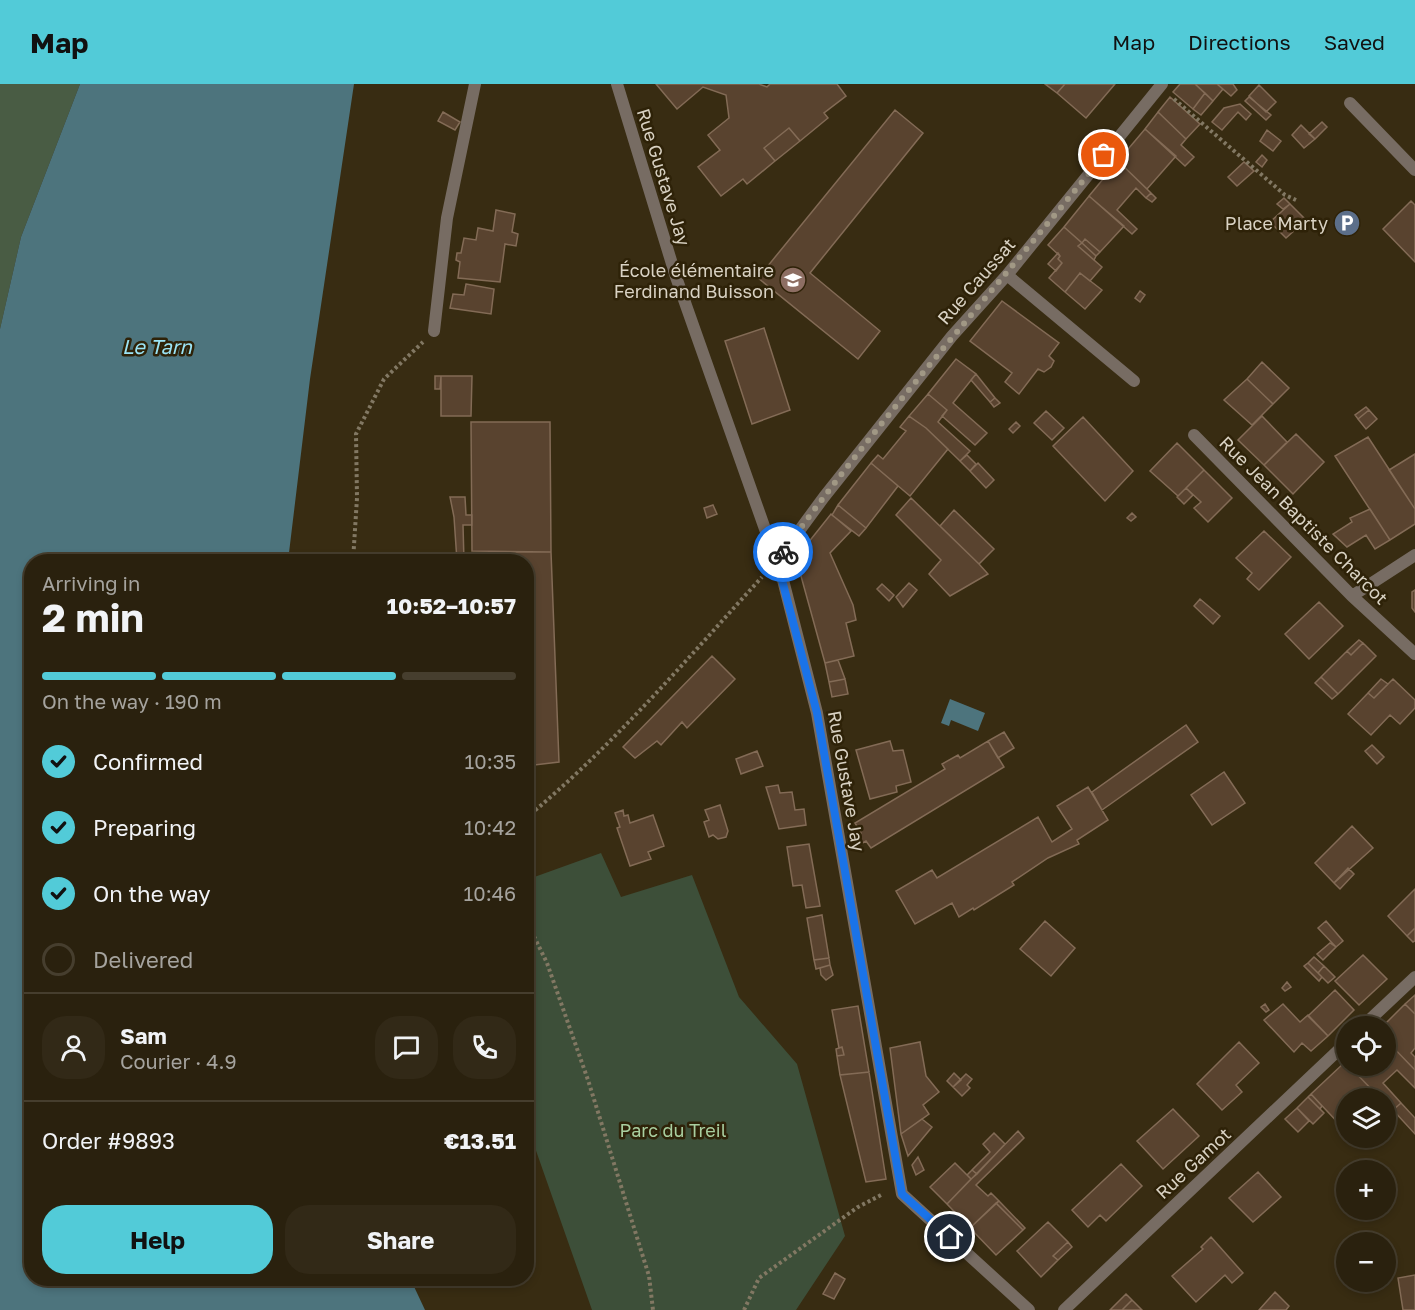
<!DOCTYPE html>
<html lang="en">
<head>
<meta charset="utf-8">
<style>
  :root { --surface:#2a210e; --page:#322917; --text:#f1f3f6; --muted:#a5a39e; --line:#463e2e; --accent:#52cbd8 }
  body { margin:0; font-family:"Golos Text",sans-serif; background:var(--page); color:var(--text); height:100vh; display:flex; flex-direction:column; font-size:22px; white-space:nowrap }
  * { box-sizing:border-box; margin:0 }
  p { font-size:20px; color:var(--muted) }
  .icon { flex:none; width:33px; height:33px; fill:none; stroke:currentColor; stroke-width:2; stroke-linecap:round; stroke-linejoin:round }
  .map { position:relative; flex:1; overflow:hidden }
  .panel { position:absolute; left:24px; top:470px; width:510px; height:732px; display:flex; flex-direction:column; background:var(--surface); border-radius:24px; box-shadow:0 3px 9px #0003,0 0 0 2px var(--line) }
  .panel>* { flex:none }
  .tools { position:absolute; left:1336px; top:932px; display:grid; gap:12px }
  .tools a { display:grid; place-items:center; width:60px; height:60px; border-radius:50%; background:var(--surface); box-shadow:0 3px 9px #0003,0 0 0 2px var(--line); font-size:30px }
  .pin { position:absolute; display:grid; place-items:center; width:51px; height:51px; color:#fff; margin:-26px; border:3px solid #fff; border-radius:50%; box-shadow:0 2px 6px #0007 }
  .courier { position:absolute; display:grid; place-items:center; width:60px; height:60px; margin:-30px; border:4px solid #1a73e8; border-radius:50%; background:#fff; color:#222; box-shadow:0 2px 8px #0007 }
  .summary em { font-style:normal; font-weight:700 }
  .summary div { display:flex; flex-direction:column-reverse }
  .summary { display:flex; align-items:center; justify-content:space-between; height:102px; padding:0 18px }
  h1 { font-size:39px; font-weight:700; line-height:45px }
  .bar { display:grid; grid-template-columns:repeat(4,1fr); gap:9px 6px; align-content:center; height:72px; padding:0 18px }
  .bar i { height:8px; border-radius:4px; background:var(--line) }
  .bar .current { background:var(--accent) }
  .bar p { grid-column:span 4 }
  .line { display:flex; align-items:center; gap:15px; padding:0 18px; border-top:2px solid var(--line) }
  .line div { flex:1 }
  .round { display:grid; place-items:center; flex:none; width:63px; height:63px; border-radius:24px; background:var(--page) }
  ol { padding:0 18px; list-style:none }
  li { display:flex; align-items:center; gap:18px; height:66px }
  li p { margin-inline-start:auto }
  li .icon { padding:6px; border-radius:50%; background:var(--accent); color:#111; stroke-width:4 }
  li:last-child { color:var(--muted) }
  li i { width:33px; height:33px; border:3px solid var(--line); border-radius:50% }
  .button { display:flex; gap:12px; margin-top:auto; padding:12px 18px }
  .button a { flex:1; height:69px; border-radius:24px; background:var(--accent); color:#111; font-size:24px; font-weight:700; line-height:69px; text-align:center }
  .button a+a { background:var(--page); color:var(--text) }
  header { display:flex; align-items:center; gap:36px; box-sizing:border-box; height:84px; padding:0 30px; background:var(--accent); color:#111 }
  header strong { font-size:28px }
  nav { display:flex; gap:33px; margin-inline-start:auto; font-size:21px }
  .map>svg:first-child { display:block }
  .green { fill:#3d4f39 }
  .forest { fill:#495c44 }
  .water { fill:#4d747d }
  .building { fill:#59432f; stroke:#836b56; stroke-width:1.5 }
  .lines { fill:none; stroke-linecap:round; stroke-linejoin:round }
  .path { stroke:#827863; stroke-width:4; stroke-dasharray:3 3; stroke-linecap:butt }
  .service { stroke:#776c63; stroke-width:12 }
  .minor { stroke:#776c63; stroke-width:12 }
  .done { stroke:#a19885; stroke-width:6; stroke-dasharray:0 10.8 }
  .route { stroke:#1a73e8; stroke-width:8 }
  .labels { text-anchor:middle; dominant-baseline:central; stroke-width:5; stroke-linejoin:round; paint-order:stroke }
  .street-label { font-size:18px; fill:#d9d2c3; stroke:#2e2208 }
  .poi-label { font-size:18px; fill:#d9d2c3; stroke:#2e2208; text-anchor:end }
  .park-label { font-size:18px; fill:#a9cfa0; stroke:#2e2208 }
  .water-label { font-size:20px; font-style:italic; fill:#9be4f5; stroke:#2e2208 }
</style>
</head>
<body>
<header>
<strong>Map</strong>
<nav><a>Map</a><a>Directions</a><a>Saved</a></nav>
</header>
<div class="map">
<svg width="1415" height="1226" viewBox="0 0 1415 1226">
  <rect width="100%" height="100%" fill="#382c12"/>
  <path class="green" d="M601 769 621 813 692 791 739 913 797 980 845 1152 796 1226H592L527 1041 526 796Z"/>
  <path class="forest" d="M0 0H80L21 153 0 245Z"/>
  <path class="water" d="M80 0H354L310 295 288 477H32V1194H410L425 1226H0V245L21 153Z
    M950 615 985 629 978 647 951 636 949 642 941 639Z"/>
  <path class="building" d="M656 0H759L767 3 770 0H837L846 12 824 29 828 34 800 57 789 44 764 64 775 77 747 100 743 95 721 112 698 83 720 66 708 51 729 34 726 11 703 3 677 25Z
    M1045 0H1065L1057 9Z
    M1065 0H1115L1086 34 1057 9Z
    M1180 0H1195L1205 9 1193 25 1173 8Z
    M1195 0H1217L1223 5 1213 17Z
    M1217 0H1233L1237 6 1231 12Z
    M1259 1 1276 18 1266 28 1249 12Z
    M1205 9 1213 17 1201 31 1193 25Z
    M1170 13 1200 40 1186 55 1158 28Z
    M1249 13 1271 31 1266 36 1245 17Z
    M1240 20 1251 30 1246 36 1238 28 1222 46 1212 38 1224 24Z
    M895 26 923 49 810 189 880 247 858 275 758 194Z
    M443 28 460 38 455 46 438 37Z
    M1158 28 1186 55 1181 61 1194 73 1185 82 1145 45Z
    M1322 38 1327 43 1315 55 1309 50Z
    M1301 41 1315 55 1304 64 1292 51Z
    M789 44 800 57 775 77 764 64Z
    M1145 45 1176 72 1147 105 1118 77Z
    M1267 46 1281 57 1273 67 1260 57Z
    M1262 71 1267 76 1262 83 1256 78Z
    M1118 77 1151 109 1146 114 1136 104 1117 126 1137 145 1132 150 1089 112Z
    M1244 78 1254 87 1237 102 1228 93Z
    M1151 109 1156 114 1152 118 1146 114Z
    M1089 112 1124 142 1100 168 1085 155 1082 159 1064 143Z
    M1284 114 1290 120 1283 125 1277 120Z
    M1411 117 1415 121V178L1383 145Z
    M1290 120 1306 136 1286 154 1270 138Z
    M496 126 515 130 512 148 518 150 516 162 505 160 500 198 458 194 460 178 456 176 457 169H461L464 154 476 156 478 144 493 147Z
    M1064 143 1082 159 1078 162 1102 183 1090 197 1080 189 1065 208 1049 194 1062 179 1058 175 1060 172 1048 161Z
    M1085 155 1100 168 1096 172 1082 159Z
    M1082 159 1096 172 1094 176 1078 162Z
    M1058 169 1060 172 1058 175 1062 179 1056 187 1048 180Z
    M1080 189 1102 206 1085 225 1065 208Z
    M466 200 494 205 491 230 450 224 453 210 464 211Z
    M1140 207 1145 211 1140 218 1135 214Z
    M1002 217 1059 259 1049 272 1054 277 1051 283 1044 288 1038 285 1019 310 1005 298 1012 289 970 257Z
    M764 244 790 326 752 340 725 257Z
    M956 275 976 290 953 319 987 349 975 361 942 332 947 326 928 310Z
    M1262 278 1289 304 1273 320 1247 295Z
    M976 290 995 314 990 318 971 296Z
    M435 292H441L440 305H435Z
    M441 292H472L471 332H441Z
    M1247 295 1273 320 1252 341 1224 316Z
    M928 310 947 326 938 338 970 367 960 377 926 344 909 332Z
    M995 314 1000 319 994 323 990 318Z
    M1366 323 1369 326 1358 335 1355 331Z
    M1369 326 1377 335 1366 345 1358 335Z
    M1046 327 1064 344 1052 356 1034 339Z
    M909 332 926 344 948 365 910 412 871 379 878 371 883 375 906 347 900 343Z
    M1262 332 1287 358 1264 381 1238 356Z
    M1083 333 1133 387 1105 417 1053 362Z
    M471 338H550L551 468 472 467Z
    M1016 338 1020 342 1013 349 1009 345Z
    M1296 350 1324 378 1293 410 1264 381Z
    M1368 353 1415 425V440L1390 456 1335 372Z
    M1177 359 1204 386 1178 412 1150 387Z
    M1415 370V425L1389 386Z
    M967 371 976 380 970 387 960 377Z
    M871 379 898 402 866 444 838 421Z
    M978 379 994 396 986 404 970 387Z
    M1204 386 1232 414 1208 438 1194 424 1201 418 1186 404Z
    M1186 404 1193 411 1184 420 1177 413Z
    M450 413H465L466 431H472V441H463L464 477H457L454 433Z
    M911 414 979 480 988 490 950 512 929 490 941 476 896 431Z
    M713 421 717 430 707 434 704 424Z
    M838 421 866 444 859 452 832 431Z
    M1370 425 1390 456 1375 465 1366 451 1347 463 1333 450 1352 438 1350 434Z
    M954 426 994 465 979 480 940 442Z
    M1132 429 1136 433 1131 437 1127 434Z
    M831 430 851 447 830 469 853 521 856 536 846 539 854 572 825 579 796 474Z
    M1264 447 1291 473 1259 506 1247 495 1252 489 1236 474Z
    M499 468H551L559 678 526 682V477H500Z
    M909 499 917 506 903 523 896 513Z
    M882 500 894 511 889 517 877 505Z
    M1415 506V528L1412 524V508Z
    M1200 515 1220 532 1213 540 1194 522Z
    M1319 518 1343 542 1309 575 1285 550Z
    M1359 556 1363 559 1351 571 1347 567Z
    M1363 559 1376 572 1338 610 1321 593 1347 567 1351 571Z
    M712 572 735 595 687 644 682 638 661 661 657 657 635 674 623 663Z
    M838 576 845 595 829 598 825 579Z
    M1321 593 1338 610 1332 615 1315 599Z
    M845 595 848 610 832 613 829 598Z
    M1381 595 1388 600 1374 614 1368 609Z
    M1393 595 1415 616V624L1400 640 1390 631 1371 651 1348 630 1368 609 1374 614Z
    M1186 641 1198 658 1102 726 1092 708Z
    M1004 648 1014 664 998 674 988 657Z
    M890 657 893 667 903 666 911 698 896 702 897 708 870 715 856 666Z
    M988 657 1004 683 871 764 866 757 857 762 856 752 861 749 855 739 945 685 942 680 958 671 960 674Z
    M1372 661 1384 673 1377 680 1365 667Z
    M757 667 763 682 741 690 736 675Z
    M1224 688 1245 719 1212 741 1191 711Z
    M778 701 780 709 792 708 795 726 804 725 806 741 779 745 766 703Z
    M1088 703 1108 736 1077 756 1079 760 1048 774 1012 798 1014 801 974 826 973 824 959 833 952 819 915 840 896 807 932 786 937 794 1038 733 1052 758 1072 745 1057 722Z
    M720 721 728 747 726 753 718 755 713 751 709 753 704 738 709 736 705 726Z
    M623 726 624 732 628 731 630 739 653 731 664 762 648 768 651 775 630 782 617 744 620 743 615 729Z
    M1352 742 1373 764 1334 799 1315 779Z
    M809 760 820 822 806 824 802 801 793 802 787 763Z
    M1348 784 1354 790 1340 805 1334 799Z
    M1415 805V844L1407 852 1388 832Z
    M822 831 829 874 814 876 807 834Z
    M1045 837 1075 864 1051 892 1020 865Z
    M1326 837 1343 857 1336 863 1318 844Z
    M1415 844V857L1413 858 1407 852Z
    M1330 859 1336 863 1323 876 1317 870Z
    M1363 871 1387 895 1359 921 1335 897Z
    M1314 873 1324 882 1318 889 1308 879Z
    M829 874 830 881 816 885 814 876Z
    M1308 879 1322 893 1319 897 1304 882Z
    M830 881 833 891 826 896 821 891 820 884Z
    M1324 882 1335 893 1328 899 1318 889Z
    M1287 898 1291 903 1285 907 1282 904Z
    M1335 906 1354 926 1328 952 1308 932Z
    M1415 911V930L1405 920Z
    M1265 920 1269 926 1266 928 1261 923Z
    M1283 920 1300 938 1308 931 1328 952 1311 967 1302 959 1294 968 1264 936Z
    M1405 920 1415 930V964L1411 969 1415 973V986L1386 956V942H1383Z
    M858 922 869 988 840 991 837 972 844 971 842 963 839 964 832 926Z
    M1386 956 1415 986V1004L1397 986 1383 999 1401 1019 1393 1026 1386 1020V1014H1380L1348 981H1386Z
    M920 958 926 992 939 1008 923 1021 929 1030 901 1050 890 964Z
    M1239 958 1259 979 1236 1001 1242 1008 1222 1026 1197 1000Z
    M842 963 844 971 837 972 836 965Z
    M1345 978 1380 1014H1373L1368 1009 1362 1014H1347V1040L1343 1044 1311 1010Z
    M869 988 886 1095 866 1098 840 991Z
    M954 989 961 996 953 1003 947 997Z
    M966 990 972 995 967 1001 970 1004 962 1012 953 1003Z
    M1311 1010 1322 1022 1320 1025 1308 1013Z
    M1308 1013 1324 1029 1313 1040 1297 1024Z
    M1401 1019 1415 1034V1050L1393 1026Z
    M1297 1024 1309 1037 1298 1048 1285 1035Z
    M1173 1025 1199 1052 1163 1085 1137 1057Z
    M922 1035 932 1043 908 1072 901 1050Z
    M1018 1047 1024 1054 976 1101 988 1112 991 1109 999 1117 970 1144 947 1120Z
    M994 1049 1005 1060 977 1090 972 1086 990 1068 983 1060Z
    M918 1073 924 1086 916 1091 912 1081Z
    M955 1079 971 1095 947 1120 930 1103Z
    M1121 1080 1142 1102 1106 1137 1100 1131 1088 1143 1072 1126Z
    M972 1086 977 1090 971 1095 967 1091Z
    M1258 1088 1281 1113 1253 1138 1229 1114Z
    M999 1117 1025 1144 1023 1146 996 1119Z
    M996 1119 1023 1146 996 1171 970 1144Z
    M1048 1138 1068 1158 1053 1172 1058 1176 1041 1193 1017 1167Z
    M1211 1153 1243 1189 1232 1199 1225 1191 1196 1218 1172 1192 1203 1165 1201 1163Z
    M1068 1158 1072 1163 1058 1176 1053 1172Z
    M835 1189 845 1195 834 1215 823 1210Z
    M1415 1191V1226H1403L1398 1194Z
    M1275 1208 1289 1222 1286 1226H1259Z
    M1126 1210 1132 1216 1122 1226H1110Z
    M1132 1216 1142 1226H1122Z"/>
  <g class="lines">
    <path class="path" d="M1174 15 1285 111 1296 116
      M353 477 357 414 356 350 384 295 423 258
      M526 734C613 662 686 576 762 493
      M526 836 547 879 588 996 649 1192 653 1226
      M744 1226 759 1194 858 1123 883 1110"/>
    <path class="service" d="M1007 191 1134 297"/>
    <path class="minor" d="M617 0 676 193 783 496 817 629 902 1110 1029 1226
      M1350 19 1415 86
      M434 247 447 134 475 0
      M1194 351 1352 512 1415 570
      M777 477 824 413 952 252 1007 191 1162 0
      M1352 512 1415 471
      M1363 942 1415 893
      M1064 1226 1347 958"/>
  </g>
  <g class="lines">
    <path class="done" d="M783 468C883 330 997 203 1104 71"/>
    <path class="route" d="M783 468 777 477 817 629 902 1110 950 1153"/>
  </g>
  <defs>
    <symbol id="parking-disc" viewBox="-11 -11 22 22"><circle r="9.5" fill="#5c6f8a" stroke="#2e2208"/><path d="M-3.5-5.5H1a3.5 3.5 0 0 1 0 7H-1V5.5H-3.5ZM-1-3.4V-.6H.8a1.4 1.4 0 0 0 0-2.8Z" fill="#fff"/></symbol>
    <symbol id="school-disc" viewBox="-11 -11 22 22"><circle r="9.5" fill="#8d6e63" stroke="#2e2208"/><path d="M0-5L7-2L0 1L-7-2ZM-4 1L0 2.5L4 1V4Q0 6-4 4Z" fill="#fff"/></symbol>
  </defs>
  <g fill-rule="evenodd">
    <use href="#parking-disc" x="1332" y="124" width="30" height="30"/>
    <use href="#school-disc" x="778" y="181" width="30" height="30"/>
  </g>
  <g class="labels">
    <g class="street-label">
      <text transform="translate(664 93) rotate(73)">Rue Gustave Jay</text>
      <text transform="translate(976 197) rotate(-49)">Rue Caussat</text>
      <text transform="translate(1304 436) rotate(45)">Rue Jean Baptiste Charcot</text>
      <text transform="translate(847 697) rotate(80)">Rue Gustave Jay</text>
      <text transform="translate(1193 1079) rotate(-43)">Rue Gamot</text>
    </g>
    <g class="poi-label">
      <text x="1328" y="139">Place Marty</text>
      <text x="774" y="186">École élémentaire<tspan x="774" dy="21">Ferdinand Buisson</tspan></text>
    </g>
    <g class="park-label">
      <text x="673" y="1046">Parc du Treil</text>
    </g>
    <g class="water-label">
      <text x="157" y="262">Le Tarn</text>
    </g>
  </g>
</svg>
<div class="tools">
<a><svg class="icon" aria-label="locate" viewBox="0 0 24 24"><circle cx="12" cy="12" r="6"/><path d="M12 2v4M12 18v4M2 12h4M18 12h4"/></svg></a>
<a><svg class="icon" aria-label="layers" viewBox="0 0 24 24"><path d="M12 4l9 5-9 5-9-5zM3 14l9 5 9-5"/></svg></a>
<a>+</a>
<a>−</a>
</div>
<div class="pin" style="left:1104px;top:71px;background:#ea580c"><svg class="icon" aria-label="bag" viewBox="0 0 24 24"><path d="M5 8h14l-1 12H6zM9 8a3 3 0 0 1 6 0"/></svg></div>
<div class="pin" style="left:950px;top:1153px;background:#1f2937"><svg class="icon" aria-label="home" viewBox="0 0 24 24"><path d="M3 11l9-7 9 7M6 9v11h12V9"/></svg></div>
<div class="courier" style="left:783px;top:468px"><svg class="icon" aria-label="bike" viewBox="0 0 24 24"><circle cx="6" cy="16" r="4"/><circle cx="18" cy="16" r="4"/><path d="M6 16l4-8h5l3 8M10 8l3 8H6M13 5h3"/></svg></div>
<section class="panel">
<div class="summary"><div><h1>2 min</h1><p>Arriving in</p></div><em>10:52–10:57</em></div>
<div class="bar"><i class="current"></i><i class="current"></i><i class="current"></i><i></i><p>On the way · 190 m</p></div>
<ol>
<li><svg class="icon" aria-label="check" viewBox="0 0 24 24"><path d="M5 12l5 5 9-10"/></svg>Confirmed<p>10:35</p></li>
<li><svg class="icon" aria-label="check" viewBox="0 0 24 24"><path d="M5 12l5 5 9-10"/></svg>Preparing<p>10:42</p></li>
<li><svg class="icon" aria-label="check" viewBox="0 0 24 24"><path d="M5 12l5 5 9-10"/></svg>On the way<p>10:46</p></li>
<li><i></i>Delivered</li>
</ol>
<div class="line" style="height:108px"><a class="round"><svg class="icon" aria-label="person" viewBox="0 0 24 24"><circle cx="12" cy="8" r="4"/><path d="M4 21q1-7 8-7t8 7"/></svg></a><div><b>Sam</b><p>Courier · 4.9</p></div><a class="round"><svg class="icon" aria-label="chat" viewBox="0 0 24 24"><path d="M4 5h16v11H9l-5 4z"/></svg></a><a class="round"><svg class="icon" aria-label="phone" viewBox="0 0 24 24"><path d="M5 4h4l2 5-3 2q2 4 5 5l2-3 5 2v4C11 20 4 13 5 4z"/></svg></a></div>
<div class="line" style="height:78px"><div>Order #9893</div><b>€13.51</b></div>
<div class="button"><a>Help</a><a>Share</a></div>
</section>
</div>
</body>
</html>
